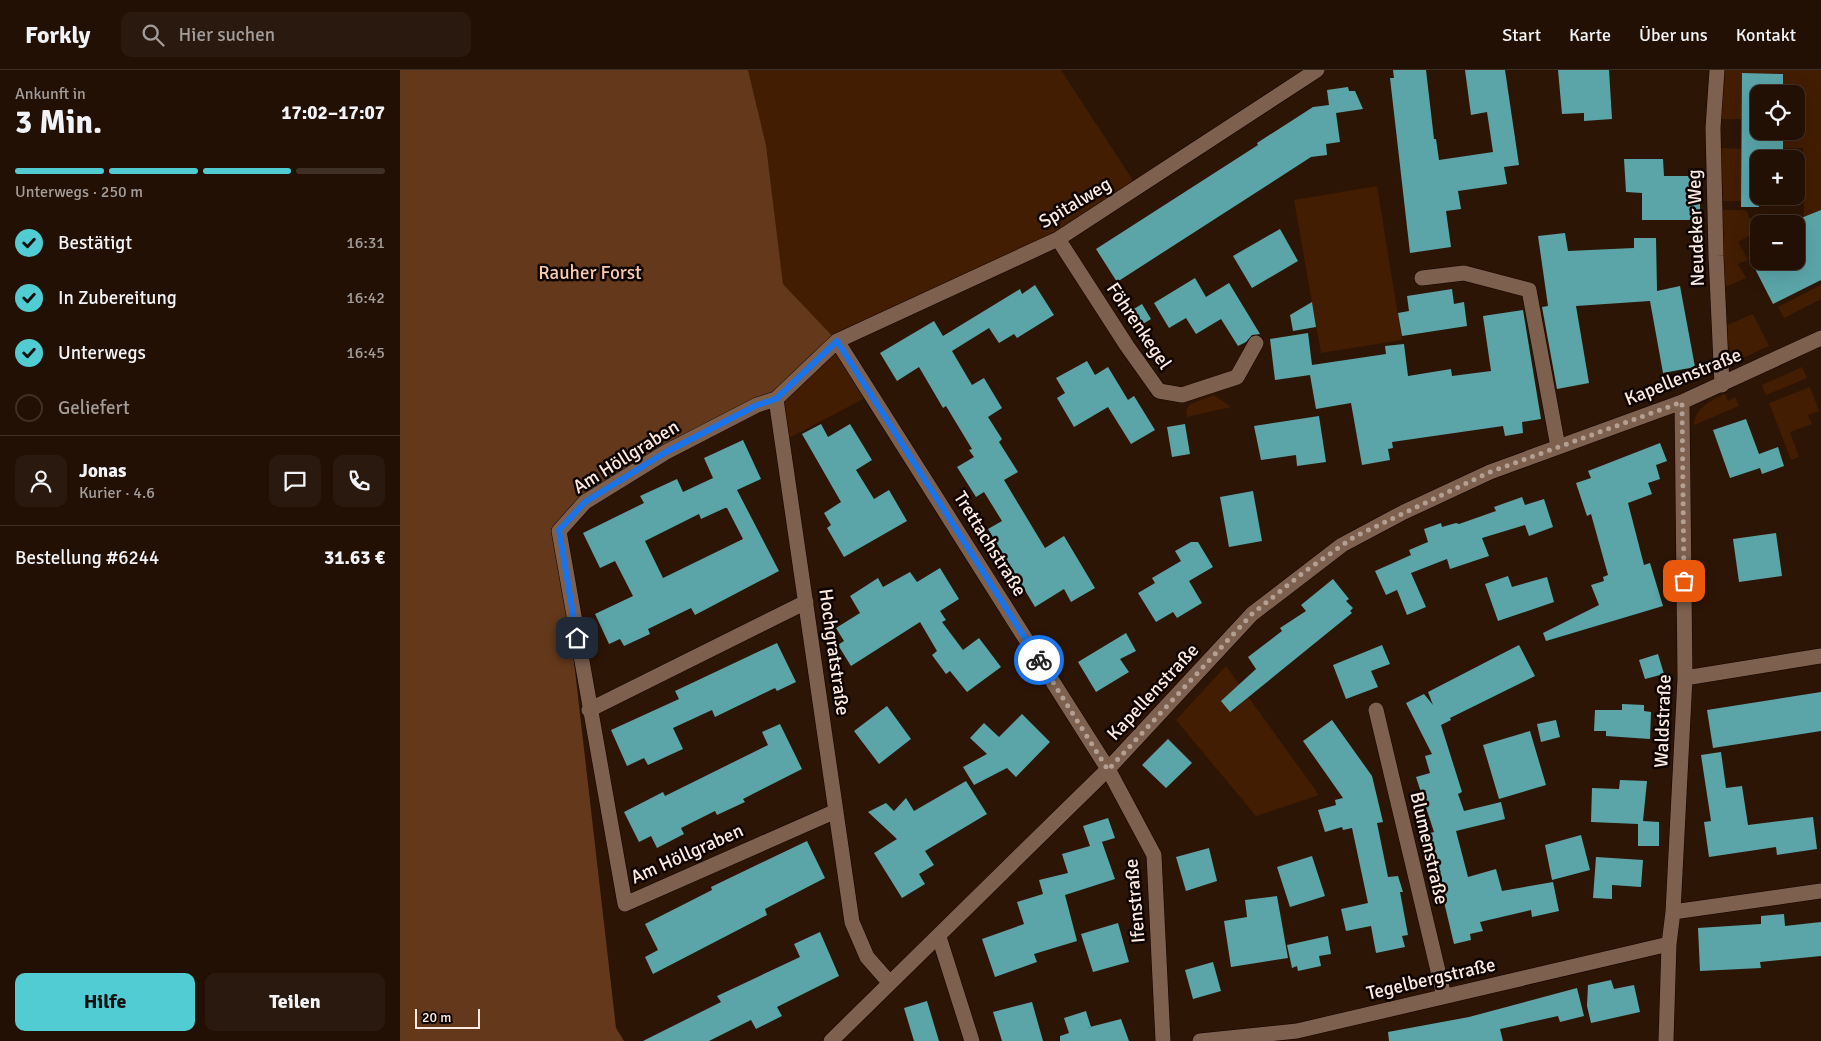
<!DOCTYPE html>
<html lang="de">
<head>
<meta charset="utf-8">
<style>
  :root { --surface:#221004; --page:#2a190e; --text:#f1f3f6; --muted:#a29d9a; --line:#3f3026; --accent:#51ccd3 }
  body { margin:0; font-family:Signika,sans-serif; background:var(--page); color:var(--text); height:100vh; display:flex; flex-direction:column; font-size:19px; white-space:nowrap }
  * { box-sizing:border-box; margin:0 }
  p { font-size:16px; color:var(--muted) }
  .icon { flex:none; width:28px; height:28px; fill:none; stroke:currentColor; stroke-width:2; stroke-linecap:round; stroke-linejoin:round }
  .map { position:relative; flex:1; overflow:hidden }
  .drawer { display:flex; flex-direction:column; background:var(--surface); width:400px }
  .drawer>* { flex:none }
  .controls { position:absolute; left:1350px; top:15px; display:grid; gap:10px }
  .controls a { display:grid; place-items:center; width:55px; height:55px; border-radius:10px; background:var(--surface); box-shadow:0 5px 20px #0002,0 0 0 1px var(--line); font-size:25px }
  .scale { position:absolute; left:15px; bottom:12px; width:65px; box-sizing:border-box; padding-left:5px; border:2px solid #fceae0; border-top:0; font-size:14px; line-height:18px; white-space:nowrap; color:#fceae0; -webkit-text-stroke:4px #0d0401; paint-order:stroke }
  .pin { position:absolute; display:grid; place-items:center; width:42px; height:42px; color:#fff; margin:-21px; border-radius:10px; box-shadow:0 2px 8px #0006 }
  .courier { position:absolute; display:grid; place-items:center; width:50px; height:50px; margin:-25px; border:4px solid #1a73e8; border-radius:50%; background:#fff; color:#222; box-shadow:0 1px 6px #0007 }
  .head em { font-style:normal; font-weight:700 }
  .head div { display:flex; flex-direction:column-reverse }
  .head { display:flex; align-items:center; justify-content:space-between; height:85px; padding:0 15px }
  h1 { font-size:32px; font-weight:700; line-height:38px }
  .bar { display:grid; grid-template-columns:repeat(4,1fr); gap:8px 5px; align-content:center; height:60px; padding:0 15px }
  .bar i { height:6px; border-radius:4px; background:var(--line) }
  .bar .selected { background:var(--accent) }
  .bar p { grid-column:span 4 }
  .line { display:flex; align-items:center; gap:12px; padding:0 15px; border-top:1px solid var(--line) }
  .line div { flex:1 }
  .round { display:grid; place-items:center; flex:none; width:52px; height:52px; border-radius:10px; background:var(--page) }
  ol { padding:0 15px; list-style:none }
  li { display:flex; align-items:center; gap:15px; height:55px }
  li p { margin-inline-start:auto }
  li .icon { padding:5px; border-radius:50%; background:var(--accent); color:#111; stroke-width:4 }
  li:last-child { color:var(--muted) }
  li i { width:28px; height:28px; border:2px solid var(--line); border-radius:50% }
  .button { display:flex; gap:10px; margin-top:auto; padding:10px 15px }
  .button a { flex:1; height:58px; border-radius:10px; background:var(--accent); color:#111; font-size:20px; font-weight:700; line-height:58px; text-align:center }
  .button a+a { background:var(--page); color:var(--text) }
  header { display:flex; align-items:center; gap:30px; box-sizing:border-box; height:70px; padding:0 25px; background:var(--surface); border-bottom:1px solid var(--line) }
  header strong { font-size:24px }
  nav { display:flex; gap:28px; margin-inline-start:auto; font-size:18px }
  .search { width:350px; height:45px; background:var(--page); display:flex; align-items:center; gap:12px; box-sizing:border-box; padding:0 18px; border-radius:10px; color:var(--muted); font-size:19px }
  main { display:flex; flex:1; min-height:0 }
  .map>svg:first-child { display:block }
  .green { fill:#421d02 }
  .forest { fill:#64391b }
  .building { fill:#5ba5a9; fill-rule:evenodd }
  .lines { fill:none; stroke-linecap:round; stroke-linejoin:round }
  .minor-casing { stroke:#130200; stroke-width:16 }
  .minor { stroke:#7d604e; stroke-width:15 }
  .done { stroke:#b49f93; stroke-width:5; stroke-dasharray:0 9 }
  .route { stroke:#1a73e8; stroke-width:6 }
  .labels { text-anchor:middle; dominant-baseline:central; stroke-width:5; stroke-linejoin:round; paint-order:stroke }
  .street-label { font-size:19px; fill:#fceae0; stroke:#0d0401 }
  .park-label { font-size:19px; fill:#f7caaf; stroke:#0d0401 }
</style>
</head>
<body>
<header>
<strong>Forkly</strong>
<div class="search"><svg class="icon" aria-label="search" viewBox="0 0 24 24"><circle cx="10" cy="10" r="6"/><path d="M15 15l6 6"/></svg>Hier suchen</div>
<nav><a>Start</a><a>Karte</a><a>Über uns</a><a>Kontakt</a></nav>
</header>
<main>
<section class="drawer">
<div class="head"><div><h1>3 Min.</h1><p>Ankunft in</p></div><em>17:02–17:07</em></div>
<div class="bar"><i class="selected"></i><i class="selected"></i><i class="selected"></i><i></i><p>Unterwegs · 250 m</p></div>
<ol>
<li><svg class="icon" aria-label="check" viewBox="0 0 24 24"><path d="M5 12l5 5 9-10"/></svg>Bestätigt<p>16:31</p></li>
<li><svg class="icon" aria-label="check" viewBox="0 0 24 24"><path d="M5 12l5 5 9-10"/></svg>In Zubereitung<p>16:42</p></li>
<li><svg class="icon" aria-label="check" viewBox="0 0 24 24"><path d="M5 12l5 5 9-10"/></svg>Unterwegs<p>16:45</p></li>
<li><i></i>Geliefert</li>
</ol>
<div class="line" style="height:90px"><a class="round"><svg class="icon" aria-label="person" viewBox="0 0 24 24"><circle cx="12" cy="8" r="4"/><path d="M4 21q1-7 8-7t8 7"/></svg></a><div><b>Jonas</b><p>Kurier · 4.6</p></div><a class="round"><svg class="icon" aria-label="chat" viewBox="0 0 24 24"><path d="M4 5h16v11H9l-5 4z"/></svg></a><a class="round"><svg class="icon" aria-label="phone" viewBox="0 0 24 24"><path d="M5 4h4l2 5-3 2q2 4 5 5l2-3 5 2v4C11 20 4 13 5 4z"/></svg></a></div>
<div class="line" style="height:65px"><div>Bestellung #6244</div><b>31.63 €</b></div>
<div class="button"><a>Hilfe</a><a>Teilen</a></div>
</section>
<div class="map">
<svg width="1421" height="971" viewBox="0 0 1421 971">
  <rect width="100%" height="100%" fill="#2d1505"/>
  <path class="green" d="M348 0H661L738 118 658 169 437 271 383 214 366 75Z
    M1325 0H1421V140L1404 147 1403 78H1383V61H1396V24H1383V4H1342V49H1321Z
    M1321 78 1341 79V131H1320Z
    M977 116 1002 270 921 283 894 130Z
    M1321 140H1346L1355 159 1351 165 1338 172 1348 190 1338 194 1346 208 1325 217Z
    M1421 215V229L1384 248 1378 237Z
    M1353 244 1369 276 1330 294 1327 255Z
    M436 280 467 327 389 368 382 332Z
    M1402 297 1407 308 1366 325 1362 315Z
    M1410 317 1419 341 1408 345 1412 354 1390 362 1399 387 1391 390 1369 333Z
    M1325 324 1328 331 1335 327 1339 336 1294 355C1294 339 1311 330 1325 324Z
    M814 325 831 337 787 347 786 341 790 334Z
    M826 596 919 725 856 746 776 650Z"/>
  <path class="forest" d="M0 0H348L366 75 383 214 437 271 376 329 214 415 159 461 216 958 224 971H0Z"/>
  <path class="building" d="M993 0H1026L1034 69H1036L1039 90 1093 82 1087 42 1071 45 1065 0H1105L1119 95 1104 97 1107 114 1058 121 1061 139 1046 141 1051 177 1010 183 990 8H994Z
    M1158 0H1209L1212 49 1184 51V43L1162 44Z
    M1342 3 1383 4V24H1359V61H1383V89H1359V137H1341Z
    M948 17 949 21H955L963 39 936 43 940 72 926 74 927 85 911 87 717 212 696 179 858 75 857 73 913 37 929 35 927 20Z
    M1224 89H1263L1264 106H1300V150H1242V123L1226 122Z
    M1421 140V210L1373 234 1351 191H1396V150Z
    M880 159 898 191 852 218 833 186Z
    M1165 163 1168 181 1234 178V168H1256L1257 221 1280 216 1295 297 1263 303 1250 231 1176 236 1189 313 1157 319 1142 237 1148 236 1138 166Z
    M795 208 806 227 829 213 860 264 852 265 846 272 838 276 821 249 796 264 786 248 769 258 754 233Z
    M635 215 654 245 617 268 614 264 599 273 589 258 552 281 572 315 584 308 602 338 588 347 602 369 599 372 618 402 604 410 645 478 664 466 695 518 671 532 664 519 635 537 588 459 602 451 584 422 576 427 557 397 574 387 569 380 572 379 546 336 543 338 519 297 497 311 480 283 534 251 543 266 620 219 622 224Z
    M1052 219 1054 234 1064 232 1067 256 1002 266 998 243 1009 241 1007 226Z
    M912 232 916 257 893 261 890 245Z
    M742 234 751 249 733 260 724 245Z
    M1123 240 1141 349 1122 352 1123 363 1105 366 1103 356 992 372 993 378 988 379 990 390 962 395 951 333 916 339 910 305 875 310 870 269 908 263 912 295 986 284 985 276 1004 274 1008 306 1051 299 1052 306 1091 301 1083 246Z
    M687 291 695 305 708 297 728 330 734 326 755 360 731 374 708 337 674 357 657 328 665 323 656 308Z
    M919 346 926 392 897 396 896 385 861 390 854 356Z
    M1346 349 1359 384 1378 377 1384 396 1362 404 1360 398 1330 408 1313 360Z
    M421 354 428 367 450 354 472 390 456 400 474 429 489 420 507 451 444 487 427 458 431 455 424 443 441 432 402 364Z
    M785 354 790 384 772 387 767 357Z
    M343 370 361 409 337 420 379 501 295 545 291 538 248 559 250 564 224 576 220 569 209 574 195 544 233 526 215 491 200 498 183 463 244 433 240 426 277 409 283 422 313 408 304 388ZM325 438H327L343 469 263 508 245 471 299 444 301 449Z
    M1260 373 1267 391 1256 395 1260 409 1248 413 1252 424 1228 433 1244 495 1250 493 1263 536 1146 571 1143 563 1199 535 1191 515 1204 511 1203 507 1208 505 1191 444 1187 446 1176 413 1191 408 1188 401Z
    M853 421 862 471 829 477 820 427Z
    M1122 427 1125 435 1144 429 1153 457 1129 466 1125 455 1082 468 1089 486 1050 499 1047 489 1011 503 1026 537 1007 545 997 520 986 525 975 501 1011 485 1009 480 1028 472 1024 459 1041 453 1042 457 1056 453 1059 454 1096 441 1094 437Z
    M1376 463 1382 506 1339 512 1333 469Z
    M791 472H798L813 497 789 511 802 533 777 548 773 542 756 552 738 523 755 513 752 508 781 491 775 481Z
    M540 498 559 529 540 541 546 550 542 552 563 580 579 568 601 597 567 622 550 601 546 604 532 585 537 581 520 552 451 596 438 575 444 571 436 558 460 543 450 526 478 508 483 517 510 502 517 512Z
    M1108 506 1112 517 1147 507 1154 532 1098 551 1085 514Z
    M933 509 949 529 946 531 953 538 950 541 952 543 830 642 821 631 856 599 848 587 882 561 880 558 906 541 901 535Z
    M726 563 736 581 720 589 729 602 696 622 678 592Z
    M377 573 396 612 377 621 375 618 315 647 312 640 273 658 283 679 248 695 244 688 227 696 211 660 279 629 275 621Z
    M982 575 990 594 971 601 978 617 946 629 933 595Z
    M1119 575 1135 606 1050 648 1051 650 1041 655 1062 722 1058 724 1064 741 1101 732 1105 749 1056 761 1068 807 1096 799 1102 821 1153 812 1159 841 1132 847 1131 840 1080 852 1083 861 1070 864 1071 870 1054 874 1044 832H1047L1030 763 1034 762 1016 707 1030 703 1025 686 1032 684 1006 633 1024 624 1033 635 1028 622Z
    M1258 584 1264 604 1245 609 1239 590Z
    M1421 622V661L1313 678 1307 640Z
    M1222 634 1244 635V641L1251 642 1250 669 1206 666V661H1194L1195 640H1222Z
    M487 636 511 669 479 694 454 661Z
    M622 644 650 672 616 707 607 698 574 715 563 697 587 684 570 668 584 653 599 667Z
    M932 650 972 706 983 752 977 753 988 807 998 806 1003 822H1000L1008 865 1002 866 1005 877 976 883 971 856 946 861 941 839 968 833 952 758 943 760 942 757 925 762 918 740 936 735 935 730 943 728 903 671Z
    M1156 650 1160 667 1141 672 1137 654Z
    M380 654 402 699 343 729 345 732 317 745 315 741 281 758 284 764 257 778 251 766 239 772 224 742 263 722 265 726 368 675 362 662Z
    M1130 661 1146 715 1099 729 1083 675Z
    M768 669 792 693 766 718 742 695Z
    M1321 682 1326 718 1342 716 1348 755 1413 747 1417 779 1377 785 1376 777 1309 787 1304 752 1311 751 1301 685Z
    M1220 710 1247 711 1243 751 1259 752V776H1238V754L1191 752 1192 718 1219 719Z
    M566 711 587 744 525 781 534 795 519 804 525 814 502 828 474 783 497 769 468 742 486 733 494 741 506 728 514 741Z
    M708 748 715 768 698 773 702 772 715 809 665 825 677 871 634 884 637 892 595 907 582 869 624 854 617 832 643 824 639 810 668 803 662 784 690 776 683 756Z
    M1181 765 1190 800 1152 810 1145 775Z
    M407 771 425 808 365 839 367 845 253 904 245 887 258 880 245 854 312 820 311 817Z
    M809 778 817 811 786 821 776 787Z
    M912 786 925 826 890 837 877 797Z
    M1196 787 1243 790 1241 817 1212 815V829L1193 828Z
    M877 826 888 888 831 897 824 851 847 847 845 830Z
    M1384 844 1385 856 1421 852V886L1360 892 1361 898 1300 901 1298 858 1361 854V846Z
    M718 853 729 892 693 902 681 864Z
    M420 862 439 906 377 937 382 946 356 959 351 950 309 971H243L321 932 317 926 400 887 394 874Z
    M928 866 931 884 919 886 921 896 898 901 897 896 892 898 887 875Z
    M813 892 821 921 793 929 785 900Z
    M1211 910 1214 919 1234 915 1240 942 1191 953 1187 936 1188 915Z
    M1177 918 1184 946 1160 952 1158 946 1100 959 1103 971H989L988 962 1069 947Z
    M527 931 539 971H514L504 938Z
    M632 932 643 971H602L593 942Z
    M686 941 691 957 686 958 721 949 729 971H660V966L669 963 664 948Z"/>
  <g class="lines">
    <defs>
      <path id="minor" d="M1317 0 1313 58 1316 186 1322 315
        M658 169 727 276 759 321 782 325 837 307 856 273
        M1022 208 1064 203 1129 220 1158 377
        M437 271 708 699 754 785 763 971
        M376 329 357 335 266 382 185 432 159 461 225 834 436 741
        M1285 608 1421 586
        M189 640 406 532
        M976 640 1044 926
        M1273 842 1421 821
        M539 867 572 971
        M489 912 467 887 452 852 376 329 437 271 658 169 917 0
        M431 971 708 699 852 544 942 475 1004 442 1090 402 1282 332 1421 268
        M800 971 897 961 1269 874
        M1266 971 1269 874 1273 842 1285 608 1282 332"/>
    </defs>
    <use href="#minor" class="minor-casing"/>
    <use href="#minor" class="minor"/>
  </g>
  <g class="lines">
    <path class="done" d="M639 590 708 700 852 544 904 502 954 467 1090 402 1282 332 1284 511"/>
    <path class="route" d="M177 568 159 460 185 432 266 382 357 335 376 329 437 271 639 590"/>
  </g>
  <g class="labels">
    <g class="street-label">
      <text transform="translate(675 133) rotate(-31)">Spitalweg</text>
      <text transform="translate(1296 158) rotate(-92)">Neudeker Weg</text>
      <text transform="translate(739 256) rotate(56)">Föhrenkegel</text>
      <text transform="translate(1283 307) rotate(-22)">Kapellenstraße</text>
      <text transform="translate(226 387) rotate(-32)">Am Höllgraben</text>
      <text transform="translate(590 474) rotate(58)">Trettachstraße</text>
      <text transform="translate(434 582) rotate(82)">Hochgratstraße</text>
      <text transform="translate(753 622) rotate(-47)">Kapellenstraße</text>
      <text transform="translate(1263 651) rotate(-88)">Waldstraße</text>
      <text transform="translate(1029 778) rotate(77)">Blumenstraße</text>
      <text transform="translate(287 784) rotate(-24)">Am Höllgraben</text>
      <text transform="translate(735 831) rotate(-95)">Ifenstraße</text>
      <text transform="translate(1031 909) rotate(-13)">Tegelbergstraße</text>
    </g>
    <g class="park-label">
      <text x="190" y="203">Rauher Forst</text>
    </g>
  </g>
</svg>
<div class="controls">
<a><svg class="icon" aria-label="locate" viewBox="0 0 24 24"><circle cx="12" cy="12" r="6"/><path d="M12 2v4M12 18v4M2 12h4M18 12h4"/></svg></a>
<a>+</a>
<a>−</a>
</div>
<div class="scale">20 m</div>
<div class="pin" style="left:1284px;top:511px;background:#ea580c"><svg class="icon" aria-label="bag" viewBox="0 0 24 24"><path d="M5 8h14l-1 12H6zM9 8a3 3 0 0 1 6 0"/></svg></div>
<div class="pin" style="left:177px;top:568px;background:#1f2937"><svg class="icon" aria-label="home" viewBox="0 0 24 24"><path d="M3 11l9-7 9 7M6 9v11h12V9"/></svg></div>
<div class="courier" style="left:639px;top:590px"><svg class="icon" aria-label="bike" viewBox="0 0 24 24"><circle cx="6" cy="16" r="4"/><circle cx="18" cy="16" r="4"/><path d="M6 16l4-8h5l3 8M10 8l3 8H6M13 5h3"/></svg></div>
</div>
</main>
</body>
</html>
